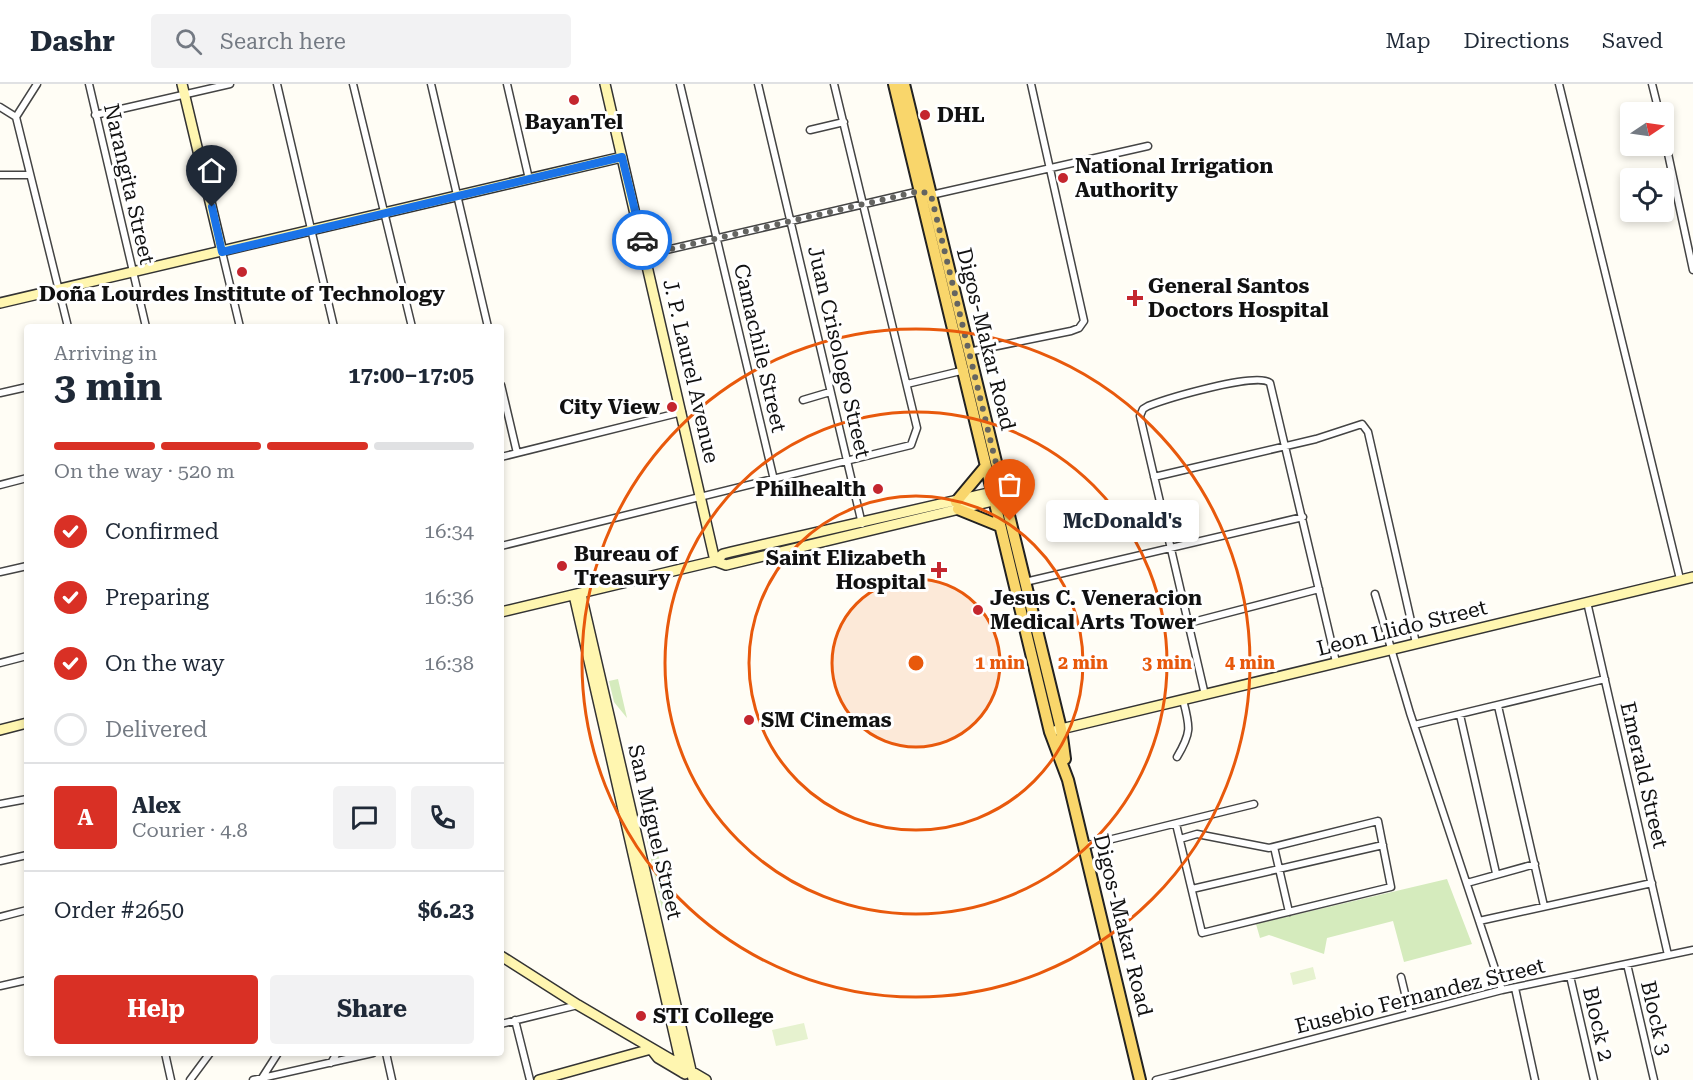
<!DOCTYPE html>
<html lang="en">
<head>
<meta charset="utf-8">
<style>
  :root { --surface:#fff; --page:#f2f2f3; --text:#1f2937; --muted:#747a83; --line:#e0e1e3; --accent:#d93025 }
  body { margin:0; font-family:"Roboto Serif",serif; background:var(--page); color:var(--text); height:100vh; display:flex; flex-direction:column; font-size:22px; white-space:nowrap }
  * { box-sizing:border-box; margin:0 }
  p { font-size:20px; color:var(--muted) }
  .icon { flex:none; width:33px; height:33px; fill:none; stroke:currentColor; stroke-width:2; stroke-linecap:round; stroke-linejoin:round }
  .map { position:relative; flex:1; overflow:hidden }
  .side { position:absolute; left:24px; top:240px; width:480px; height:732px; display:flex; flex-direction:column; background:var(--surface); border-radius:6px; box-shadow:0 3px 9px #0003 }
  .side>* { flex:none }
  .needle { width:39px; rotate:77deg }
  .buttons { position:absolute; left:1620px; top:18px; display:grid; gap:12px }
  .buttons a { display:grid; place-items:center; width:54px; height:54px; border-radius:6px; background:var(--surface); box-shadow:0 3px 9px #0003; font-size:30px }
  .pin { position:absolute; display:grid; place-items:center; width:51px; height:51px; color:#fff; margin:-62px -26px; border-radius:50% 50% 50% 0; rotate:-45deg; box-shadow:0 0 6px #0007 }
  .pin .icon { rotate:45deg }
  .courier { position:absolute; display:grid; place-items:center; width:60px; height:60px; margin:-30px; border:4px solid #1a73e8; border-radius:50%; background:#fff; color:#222; box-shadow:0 2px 8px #0007 }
  .bubble { position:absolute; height:42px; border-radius:6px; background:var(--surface); box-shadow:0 3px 9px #0003; font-size:20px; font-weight:700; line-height:42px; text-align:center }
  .summary em { font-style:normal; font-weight:700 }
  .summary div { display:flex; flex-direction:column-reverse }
  .summary { display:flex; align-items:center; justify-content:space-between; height:102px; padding:0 30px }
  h1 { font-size:39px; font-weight:700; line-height:45px }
  .bar { display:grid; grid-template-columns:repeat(4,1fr); gap:9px 6px; align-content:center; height:72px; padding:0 30px }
  .bar i { height:8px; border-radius:4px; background:var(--line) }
  .bar .active { background:var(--accent) }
  .bar p { grid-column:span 4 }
  .line { display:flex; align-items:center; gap:15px; padding:0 30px; border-top:2px solid var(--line) }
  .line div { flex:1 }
  .round { display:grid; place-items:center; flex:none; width:63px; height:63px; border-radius:6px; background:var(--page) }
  ol { padding:0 30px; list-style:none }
  li { display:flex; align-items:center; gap:18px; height:66px }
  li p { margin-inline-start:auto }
  li .icon { padding:6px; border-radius:50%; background:var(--accent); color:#fff; stroke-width:4 }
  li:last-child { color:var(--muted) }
  li i { width:33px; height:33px; border:3px solid var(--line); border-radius:50% }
  .primary-button { display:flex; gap:12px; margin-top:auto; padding:12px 30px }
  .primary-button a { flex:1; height:69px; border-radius:6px; background:var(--accent); color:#fff; font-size:24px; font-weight:700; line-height:69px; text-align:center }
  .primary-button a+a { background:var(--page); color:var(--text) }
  header { display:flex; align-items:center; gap:36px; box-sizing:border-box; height:84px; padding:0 30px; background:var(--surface); border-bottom:2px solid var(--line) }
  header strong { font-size:28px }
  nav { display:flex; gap:33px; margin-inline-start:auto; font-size:21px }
  .search { width:420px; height:54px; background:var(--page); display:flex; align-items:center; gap:15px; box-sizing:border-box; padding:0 21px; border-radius:6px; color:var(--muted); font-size:22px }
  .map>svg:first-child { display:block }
  .green { fill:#d5ebbd }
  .pitch { fill:#e6f2cf }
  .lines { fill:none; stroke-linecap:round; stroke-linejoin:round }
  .street-casing { stroke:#444; stroke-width:9 }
  .secondary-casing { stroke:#333; stroke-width:12 }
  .primary-casing { stroke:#222; stroke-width:14 }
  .street { stroke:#fff; stroke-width:6 }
  .secondary { stroke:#fff6b0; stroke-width:9 }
  .primary { stroke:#f9d66b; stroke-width:10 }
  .done { stroke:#646461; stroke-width:6; stroke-dasharray:0 10.8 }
  .route { stroke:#1a73e8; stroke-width:8 }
  .ring { fill:none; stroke:#e8590c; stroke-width:3 }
  .poi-dot { fill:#c4262e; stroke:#fff; stroke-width:2 }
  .labels { text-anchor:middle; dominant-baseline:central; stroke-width:6; stroke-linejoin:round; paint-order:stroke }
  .poi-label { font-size:21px; font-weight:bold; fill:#111; stroke:#fff; text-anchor:start }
  .street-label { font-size:21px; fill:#111; stroke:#fff }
  .centre { fill:#e8590c; stroke:#fff; stroke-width:3 }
  .ring-label { font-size:18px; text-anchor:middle; font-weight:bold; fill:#e8590c; stroke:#fff; stroke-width:6; stroke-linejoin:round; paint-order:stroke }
</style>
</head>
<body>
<header>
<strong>Dashr</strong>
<div class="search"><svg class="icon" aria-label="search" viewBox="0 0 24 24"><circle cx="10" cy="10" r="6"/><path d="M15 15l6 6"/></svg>Search here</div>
<nav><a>Map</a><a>Directions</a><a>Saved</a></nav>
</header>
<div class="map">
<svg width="1693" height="996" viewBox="0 0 1693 996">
  <rect width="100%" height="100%" fill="#fffdf5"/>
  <path class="green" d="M618 595 627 634 614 618 609 597Z
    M645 716 671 823 662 825 642 735Z
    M1447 795 1472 860 1404 878 1393 837 1327 854 1324 870 1269 851 1260 854 1256 840Z"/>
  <path class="pitch" d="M1313 883 1316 895 1293 901 1290 889Z
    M804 939 808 955 776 962 772 946Z"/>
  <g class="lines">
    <defs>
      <path id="street" d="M37 0 16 33 68 243
        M89 0 146 243
        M277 0 334 243
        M353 0 412 243
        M431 0 488 243
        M507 0 529 95
        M680 0 774 396
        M758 0 862 440
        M1559 0 1680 495
        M1652 0 1659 28
        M0 23 16 33
        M95 31 230 0
        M810 46 844 38
        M1664 51 1693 186
        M0 91H29
        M222 168 240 243
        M645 171 920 107 931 111 1148 62
        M968 268 1071 247 1079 244 1084 237 1031 0
        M907 300 965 286
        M501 301 517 369
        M0 309 27 303
        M803 316 830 308
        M501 373 682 328
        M1154 393 1316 355 1362 340 1368 348 1416 559
        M0 401 27 394
        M501 462 911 361 917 344 834 0
        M0 488 27 482
        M1025 498 1303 433
        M1375 510 1410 629 1502 906
        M1587 518 1668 871
        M1189 539 1319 505
        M0 579 27 572
        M1205 611 1140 332 1143 325 1148 322C1166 315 1258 287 1270 299L1336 578
        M1498 622 1544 822
        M1460 631 1496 789
        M1414 641 1605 595
        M1177 673C1192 648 1190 643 1183 616
        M0 720 27 715
        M1176 740 1202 849 1391 803 1378 737 1269 764 1197 750 1180 755
        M1084 762 1254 720
        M1274 763 1289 828
        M0 777 27 771
        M1467 799 1535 780
        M1192 805 1383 761
        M0 833 27 826
        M1479 837 1652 799
        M1627 880 1654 996
        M1570 892 1594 996
        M1401 893 1410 930
        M0 902 27 896
        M1515 904 1535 996
        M515 936 530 996
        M501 940 578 921
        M165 969 171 996
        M386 969 392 996
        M331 979 337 969
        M262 994 278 969
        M190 996 210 969
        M253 996 373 969
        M1156 996 1502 906 1693 866"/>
      <path id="secondary" d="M182 0 222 168
        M605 0 715 477
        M0 219 622 73
        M715 477 723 470 731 468 997 407
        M581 510 693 995
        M574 511 683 989
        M501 528 698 481 715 477 726 481 1005 414
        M0 646 27 639
        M1057 646 1693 493
        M501 872 578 921 706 996
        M651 965 658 974 685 990
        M539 996 651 965"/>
      <path id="primary" d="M894 0 1050 648 1068 696 1140 996
        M904 0 1061 645 1065 675
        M956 418 986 382
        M958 425 1000 442"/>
    </defs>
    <use href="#street" class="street-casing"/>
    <use href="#secondary" class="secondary-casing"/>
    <use href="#primary" class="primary-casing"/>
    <use href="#street" class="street"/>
    <use href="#secondary" class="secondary"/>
    <use href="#primary" class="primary"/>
  </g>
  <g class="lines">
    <path class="done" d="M642 156 645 171 920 107 931 111 1010 437"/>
    <path class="route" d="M212 123 222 168 622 73 642 156"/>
  </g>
  <circle cx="916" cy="579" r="84" fill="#e8590c" fill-opacity=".12"/>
  <g class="ring">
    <circle cx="916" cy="579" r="84"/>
    <circle cx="916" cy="579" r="167"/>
    <circle cx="916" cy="579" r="251"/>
    <circle cx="916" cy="579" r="334"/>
  </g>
  <g class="poi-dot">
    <circle cx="574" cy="16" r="6"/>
    <circle cx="925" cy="31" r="6"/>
    <circle cx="1063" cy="94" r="6"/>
    <circle cx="242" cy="188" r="6"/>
    <path d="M1132 205h6v6h6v6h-6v6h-6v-6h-6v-6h6z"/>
    <circle cx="672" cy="323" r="6"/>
    <circle cx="878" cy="405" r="6"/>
    <circle cx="562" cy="482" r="6"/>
    <path d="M936 477h6v6h6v6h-6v6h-6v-6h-6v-6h6z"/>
    <circle cx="978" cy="526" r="6"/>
    <circle cx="749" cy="636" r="6"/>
    <circle cx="641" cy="932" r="6"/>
  </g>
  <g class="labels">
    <g class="poi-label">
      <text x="937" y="31">DHL</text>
      <text x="574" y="38" text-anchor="middle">BayanTel</text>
      <text x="1075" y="82">National Irrigation<tspan x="1075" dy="24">Authority</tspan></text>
      <text x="1148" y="202">General Santos<tspan x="1148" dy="24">Doctors Hospital</tspan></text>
      <text x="242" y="210" text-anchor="middle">Doña Lourdes Institute of Technology</text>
      <text x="660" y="323" text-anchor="end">City View</text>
      <text x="866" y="405" text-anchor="end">Philhealth</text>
      <text x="574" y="470">Bureau of<tspan x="574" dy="24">Treasury</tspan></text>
      <text x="926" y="474" text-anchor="end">Saint Elizabeth<tspan x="926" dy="24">Hospital</tspan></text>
      <text x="990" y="514">Jesus C. Veneracion<tspan x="990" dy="24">Medical Arts Tower</tspan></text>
      <text x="761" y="636">SM Cinemas</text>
      <text x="653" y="932">STI College</text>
    </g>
    <g class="street-label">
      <text transform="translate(129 100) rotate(77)">Narangita Street</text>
      <text transform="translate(986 255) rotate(76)">Digos-Makar Road</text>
      <text transform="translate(760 264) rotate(77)">Camachile Street</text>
      <text transform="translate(839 268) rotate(77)">Juan Crisologo Street</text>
      <text transform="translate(691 287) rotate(77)">J. P. Laurel Avenue</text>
      <text transform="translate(1402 544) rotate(-14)">Leon Llido Street</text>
      <text transform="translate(1644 691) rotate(77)">Emerald Street</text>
      <text transform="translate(655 748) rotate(77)">San Miguel Street</text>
      <text transform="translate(1123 841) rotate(76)">Digos-Makar Road</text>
      <text transform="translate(1420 912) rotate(-14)">Eusebio Fernandez Street</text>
      <text transform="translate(1656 934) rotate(77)">Block 3</text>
      <text transform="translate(1598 940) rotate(77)">Block 2</text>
    </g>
  </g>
  <circle cx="916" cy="579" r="9" class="centre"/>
  <g class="ring-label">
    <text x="1000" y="585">1 min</text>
    <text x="1083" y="585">2 min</text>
    <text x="1167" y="585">3 min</text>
    <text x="1250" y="585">4 min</text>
  </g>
</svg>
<div class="buttons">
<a><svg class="needle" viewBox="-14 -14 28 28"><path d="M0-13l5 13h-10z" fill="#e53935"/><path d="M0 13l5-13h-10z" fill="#747a83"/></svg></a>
<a><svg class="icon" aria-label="locate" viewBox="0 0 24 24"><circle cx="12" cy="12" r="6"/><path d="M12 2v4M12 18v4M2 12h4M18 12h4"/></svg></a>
</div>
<div class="pin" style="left:1010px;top:437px;background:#ea580c"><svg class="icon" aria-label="bag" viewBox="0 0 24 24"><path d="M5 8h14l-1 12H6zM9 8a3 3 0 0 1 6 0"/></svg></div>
<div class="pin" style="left:212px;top:123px;background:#1f2937"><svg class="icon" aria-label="home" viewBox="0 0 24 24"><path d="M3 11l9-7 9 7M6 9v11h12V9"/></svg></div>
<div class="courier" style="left:642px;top:156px"><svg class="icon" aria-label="car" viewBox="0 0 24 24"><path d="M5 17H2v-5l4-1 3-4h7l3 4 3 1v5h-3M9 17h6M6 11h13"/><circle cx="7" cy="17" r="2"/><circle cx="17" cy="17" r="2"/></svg></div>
<div class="bubble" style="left:1046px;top:416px;width:153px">McDonald's</div>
<section class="side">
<div class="summary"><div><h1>3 min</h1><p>Arriving in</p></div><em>17:00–17:05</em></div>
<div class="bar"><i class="active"></i><i class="active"></i><i class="active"></i><i></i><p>On the way · 520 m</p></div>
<ol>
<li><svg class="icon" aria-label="check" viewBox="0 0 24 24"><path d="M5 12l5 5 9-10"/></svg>Confirmed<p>16:34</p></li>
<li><svg class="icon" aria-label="check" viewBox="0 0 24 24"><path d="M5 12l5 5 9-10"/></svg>Preparing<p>16:36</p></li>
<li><svg class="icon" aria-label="check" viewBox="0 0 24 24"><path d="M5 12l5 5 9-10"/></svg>On the way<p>16:38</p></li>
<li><i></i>Delivered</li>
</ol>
<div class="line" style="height:108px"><b class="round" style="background:var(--accent);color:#fff">A</b><div><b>Alex</b><p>Courier · 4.8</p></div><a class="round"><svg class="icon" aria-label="chat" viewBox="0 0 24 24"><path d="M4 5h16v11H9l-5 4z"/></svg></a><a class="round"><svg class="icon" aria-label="phone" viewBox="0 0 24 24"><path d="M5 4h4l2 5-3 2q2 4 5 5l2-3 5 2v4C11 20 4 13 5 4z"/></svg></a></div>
<div class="line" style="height:78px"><div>Order #2650</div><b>$6.23</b></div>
<div class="primary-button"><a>Help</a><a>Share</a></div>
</section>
</div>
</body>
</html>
